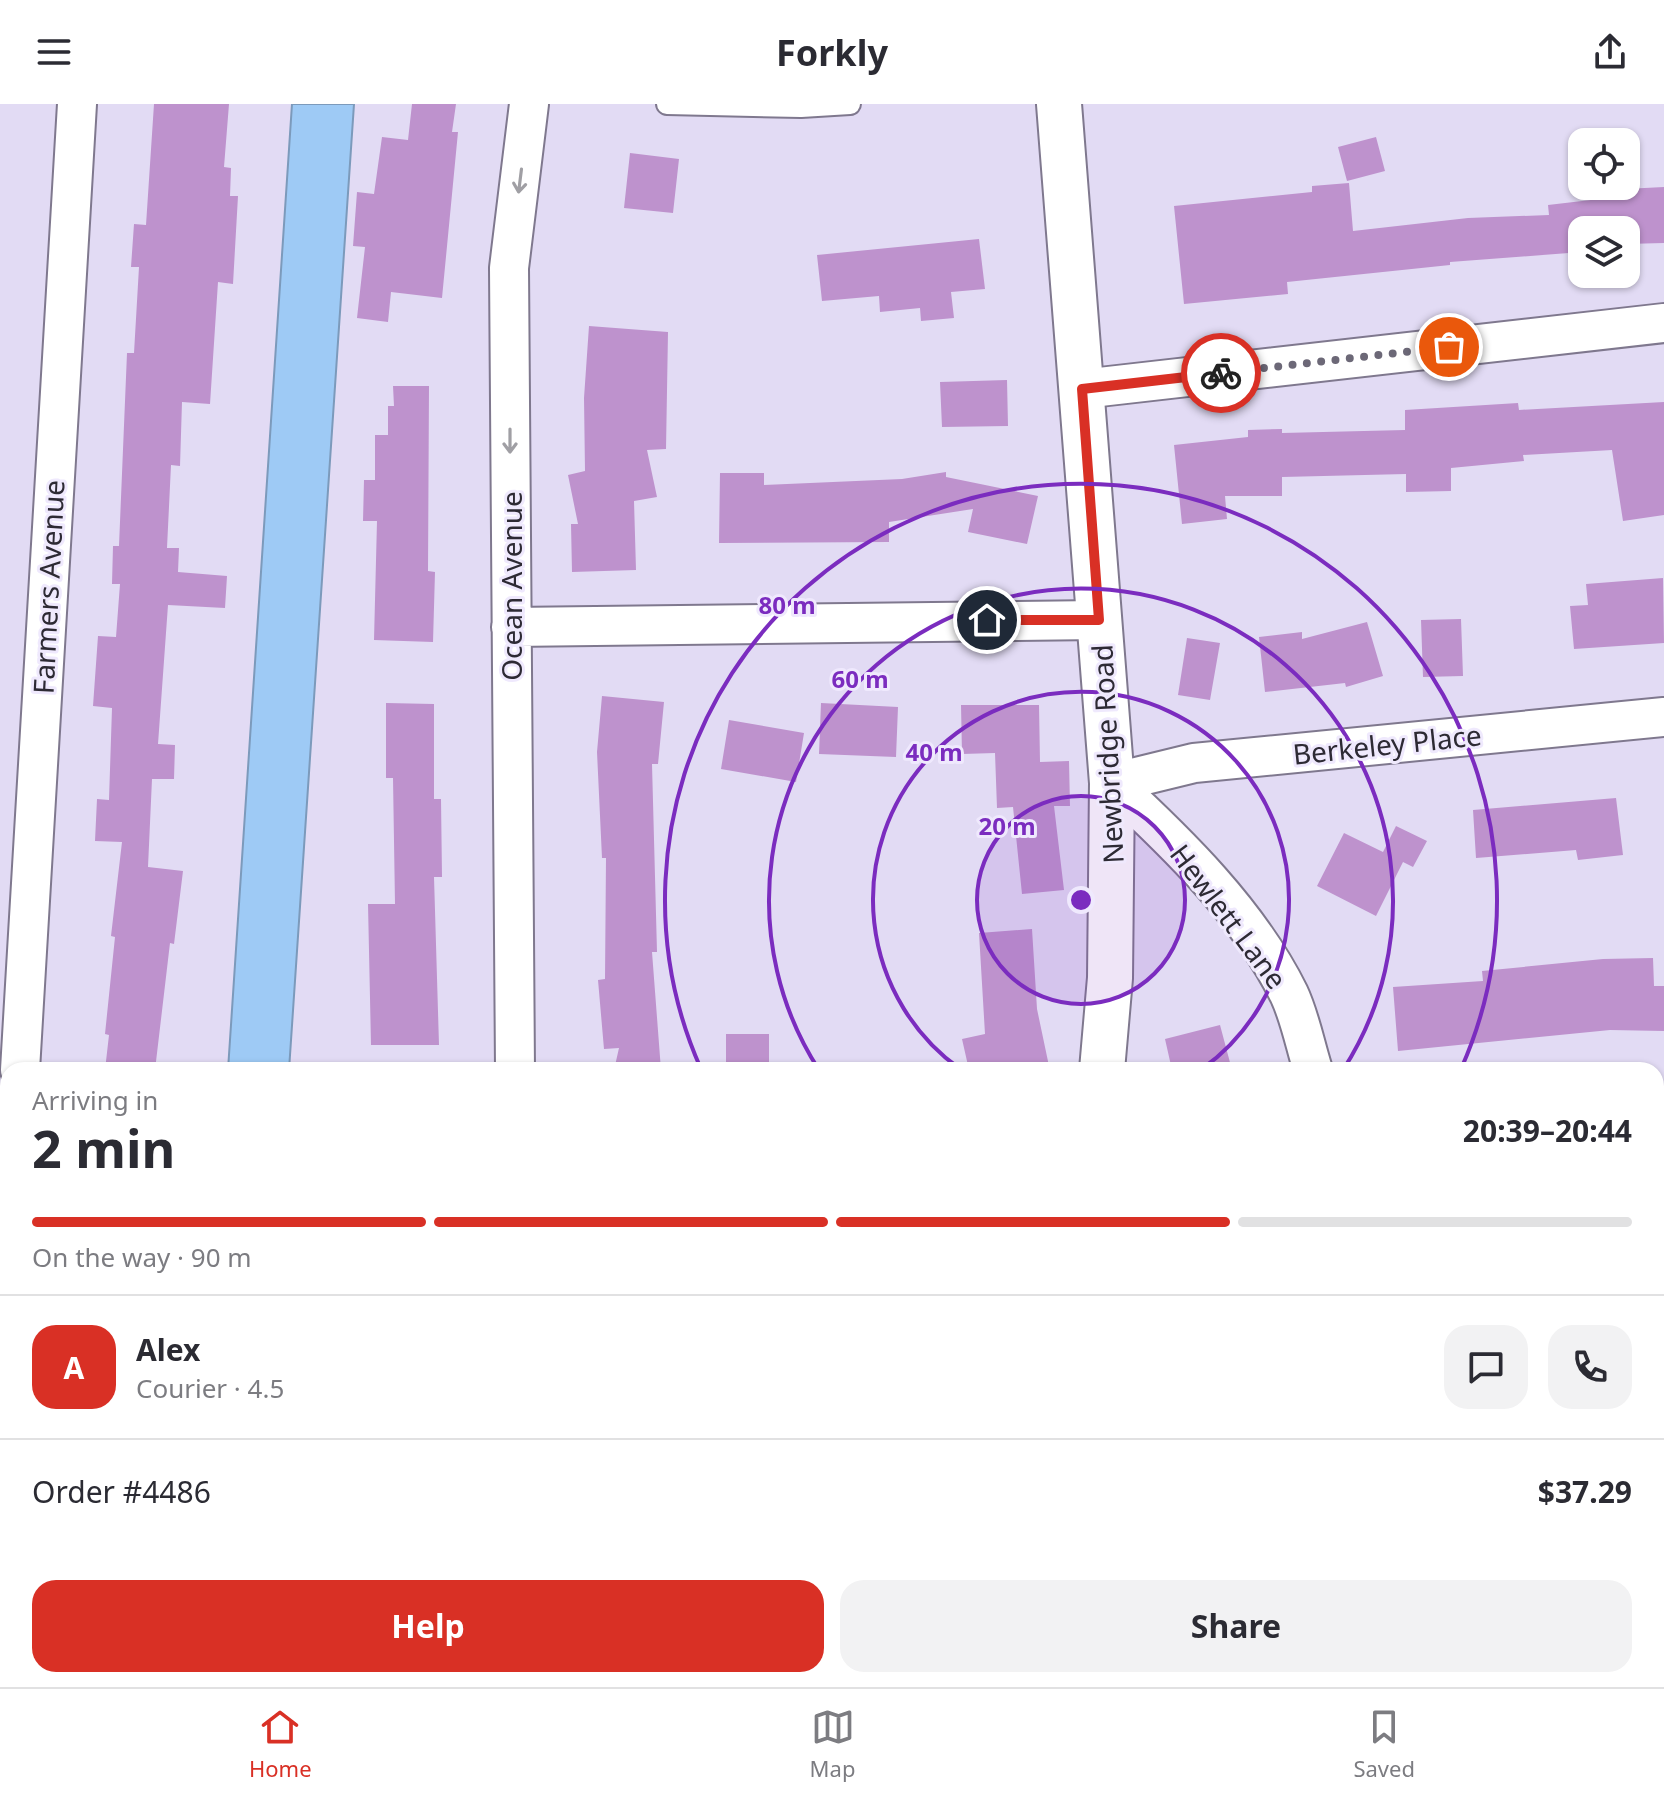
<!DOCTYPE html>
<html lang="en">
<head>
<meta charset="utf-8">
<style>
  :root { --surface:#fff; --page:#f2f2f3; --text:#2b2b33; --muted:#7c7c81; --line:#e1e1e2; --accent:#d93025 }
  body { margin:0; font-family:"Noto Sans",sans-serif; background:var(--page); color:var(--text); height:100vh; display:flex; flex-direction:column; font-size:30px; white-space:nowrap }
  * { box-sizing:border-box; margin:0 }
  p { font-size:26px; color:var(--muted) }
  .icon { flex:none; width:44px; height:44px; fill:none; stroke:currentColor; stroke-width:2; stroke-linecap:round; stroke-linejoin:round }
  .map { position:relative; flex:1; overflow:hidden }
  .side { position:absolute; left:0px; top:958px; width:1664px; height:626px; display:flex; flex-direction:column; background:var(--surface); border-radius:24px 24px 0 0; box-shadow:0 2px 6px #0004 }
  .side>* { flex:none }
  .controls { position:absolute; left:1568px; top:24px; display:grid; gap:16px }
  .controls a { display:grid; place-items:center; width:72px; height:72px; border-radius:16px; background:var(--surface); box-shadow:0 2px 6px #0004; font-size:40px }
  .pin { position:absolute; display:grid; place-items:center; width:68px; height:68px; color:#fff; margin:-34px; border:4px solid #fff; border-radius:50%; box-shadow:0 2px 8px #0007 }
  .courier { position:absolute; display:grid; place-items:center; width:80px; height:80px; margin:-40px; border:6px solid #d93025; border-radius:50%; background:#fff; color:#222; box-shadow:0 2px 10px #0007 }
  .overview em { font-style:normal; font-weight:700 }
  .overview div { display:flex; flex-direction:column-reverse }
  .overview { display:flex; align-items:center; justify-content:space-between; height:136px; padding:0 32px }
  h1 { font-size:52px; font-weight:700; line-height:60px }
  .bar { display:grid; grid-template-columns:repeat(4,1fr); gap:12px 8px; align-content:center; height:96px; padding:0 32px }
  .bar i { height:10px; border-radius:6px; background:var(--line) }
  .bar .on { background:var(--accent) }
  .bar p { grid-column:span 4 }
  .line { display:flex; align-items:center; gap:20px; padding:0 32px; border-top:2px solid var(--line) }
  .line div { flex:1 }
  .round { display:grid; place-items:center; flex:none; width:84px; height:84px; border-radius:24px; background:var(--page) }
  .cta { display:flex; gap:16px; margin-top:auto; padding:16px 32px }
  .cta a { flex:1; height:92px; border-radius:24px; background:var(--accent); color:#fff; font-size:32px; font-weight:700; line-height:92px; text-align:center }
  .cta a+a { background:var(--page); color:var(--text) }
  header { display:flex; justify-content:space-between; align-items:center; height:104px; padding:0 32px; background:var(--surface); font-size:36px; font-weight:700 }
  .tab-bar { display:flex; justify-content:space-around; align-items:center; height:112px; border-top:2px solid var(--line); background:var(--surface); font-size:22px; color:var(--muted) }
  .tab-bar a { display:grid; justify-items:center; gap:4px }
  .tab-bar .on { color:var(--accent) }
  .map>svg:first-child { display:block }
  .water { fill:#9ecaf5; stroke:#7c9abb; stroke-width:2 }
  .building { fill:#be92cd }
  .lines { fill:none; stroke-linecap:round; stroke-linejoin:round }
  .lane-casing { stroke:#7f788e; stroke-width:24 }
  .street-casing { stroke:#7f788e; stroke-width:42 }
  .secondary-casing { stroke:#7f788e; stroke-width:48 }
  .lane { stroke:#fff; stroke-width:20 }
  .street { stroke:#fff; stroke-width:38 }
  .secondary { stroke:#fff; stroke-width:44 }
  .oneway { stroke:#a09fa4 }
  .done { stroke:#6c6877; stroke-width:8; stroke-dasharray:0 14.4 }
  .route { stroke:#d93025; stroke-width:10 }
  .ring { fill:none; stroke:#7b2cbf; stroke-width:4 }
  .labels { text-anchor:middle; dominant-baseline:central; stroke-width:6; stroke-linejoin:round; paint-order:stroke }
  .street-label { font-size:28px; fill:#2d2a34; stroke:#efe9fd }
  .centre { fill:#7b2cbf; stroke:#efe9fd; stroke-width:4 }
  .ring-label { font-size:24px; text-anchor:middle; font-weight:bold; fill:#7b2cbf; stroke:#efe9fd; stroke-width:6; stroke-linejoin:round; paint-order:stroke }
</style>
</head>
<body>
<header><svg class="icon" aria-label="menu" viewBox="0 0 24 24"><path d="M4 6h16M4 12h16M4 18h16"/></svg>Forkly<svg class="icon" aria-label="share" viewBox="0 0 24 24"><path d="M12 15V3M7 8l5-5 5 5M5 13v7h14v-7"/></svg></header>
<div class="map">
<svg width="1664" height="1583" viewBox="0 0 1664 1583">
  <rect width="100%" height="100%" fill="#e2dbf4"/>
  <path class="water" d="M292 0H354L289 966H228Z
    M8 1236V1329L0 1331V1238Z"/>
  <path class="building" d="M154 0H229L224 63 231 64 230 92H238L233 180 218 178 210 300 182 298 180 362 171 361 167 444H179L178 468 227 472 225 504 168 501 158 640 175 641 174 675H152L148 763 183 767 174 840 170 839 155 966H105L109 931 105 930 115 833 111 832 122 738 95 737 97 695 109 696 112 604 93 602 98 532 116 533 120 480H112L113 442H119L127 249H134L139 163H131L134 120 146 121Z
    M412 0H456L452 28H458L442 194 391 188 388 218 357 214 365 143 353 142 357 88 374 90 382 33 408 36Z
    M1376 33 1385 67 1347 77 1338 43Z
    M630 49 679 55 673 109 624 104Z
    M1349 79 1353 127 1468 114 1549 111 1548 101 1625 92V85L1664 83V139L1626 140V126H1582V148L1450 158V161L1287 178 1288 190 1184 200 1174 102 1312 88V82Z
    M979 135 985 185 951 188 954 214 921 217 920 204 880 208 879 192 822 197 817 151Z
    M589 222 668 228 666 345 647 346 657 393 634 397 636 466 572 468 571 420H578L568 371 585 367 584 294Z
    M1007 276 1008 322 942 323 940 278Z
    M393 282H429L428 467 435 468 433 538 374 536 377 417H363L364 376H375V331H388V302H394Z
    M1664 298V411L1623 417 1612 346 1523 351 1524 357 1451 364V387L1406 388V370L1282 373V392H1225L1227 415 1182 420 1174 341 1248 333V326L1282 325V329L1405 326V306L1518 299 1519 306Z
    M946 368V373L1038 392 1027 440 968 428 973 405 889 418V438L719 439 720 369H764V381L902 375Z
    M1663 474 1664 539 1574 545 1570 502 1588 501 1586 480Z
    M1461 515 1463 572 1423 573 1421 516Z
    M1367 518 1383 572 1346 583 1345 579 1265 588 1259 533 1302 528V535Z
    M1187 534 1220 539 1210 596 1178 591Z
    M602 592 664 598 658 660H652L657 848H652L661 966H614L619 944 604 945 598 876 605 875 606 754H602L597 648Z
    M386 599 434 600V695H441L442 773H434L439 941H371L368 800H395L393 674H386Z
    M821 599 898 603 896 653 819 650Z
    M961 601H1039L1040 658 1069 657 1070 702H1054L1064 786 1022 790 1013 703 997 704 995 649 962 650Z
    M729 616 804 629 796 678 721 665Z
    M1616 694 1623 751 1578 756 1576 746 1476 754 1473 706Z
    M1396 722 1427 737 1413 763 1403 758 1376 812 1317 782 1344 729 1383 748Z
    M1032 825 1037 905 1049 962 1030 966H969L962 935 985 930 979 829Z
    M1653 854 1654 882H1664V927L1610 926 1398 947 1393 883 1483 877 1482 867 1603 855Z
    M1220 921 1232 966H1172L1165 935Z
    M726 930H769V966H726Z"/>
  <g class="lines">
    <defs>
      <path id="lane" d="M667 0 801 3 850 0"/>
      <path id="street" d="M1082 285 1664 219
        M511 523 1099 516
        M20 966 77 0
        M515 966 509 164 529 0
        M1313 966C1305 941 1300 913 1289 890 1249 809 1178 740 1112 679L1194 659 1664 613
        M1656 1013 1664 1012
        M1656 1410 1664 1409
        M0 1455 8 1454
        M328 1583 329 1576
        M1341 1583V1576"/>
      <path id="secondary" d="M1059 0 1112 679 1110 874 1102 966
        M978 1583 979 1576"/>
    </defs>
    <use href="#lane" class="lane-casing"/>
    <use href="#street" class="street-casing"/>
    <use href="#secondary" class="secondary-casing"/>
    <use href="#lane" class="lane"/>
    <use href="#street" class="street"/>
    <use href="#secondary" class="secondary"/>
  </g>
  <defs><path id="oneway-shaft" d="M-6 0H5M1.5-3L5.5 0L1.5 3" fill="none" stroke-width="1.6" stroke-linecap="round" stroke-linejoin="round" transform="scale(2)"/></defs>
  <g class="oneway">
    <use href="#oneway-shaft" transform="translate(520 77) rotate(97)"/>
    <use href="#oneway-shaft" transform="translate(510 337) rotate(90)"/>
  </g>
  <g class="lines">
    <path class="done" d="M1221 269 1449 243"/>
    <path class="route" d="M987 516H1099L1082 285 1221 269"/>
  </g>
  <circle cx="1081" cy="796" r="104" fill="#7b2cbf" fill-opacity=".12"/>
  <g class="ring">
    <circle cx="1081" cy="796" r="104"/>
    <path d="M960 965A208 208 0 1 1 1202 965"/>
    <path d="M819 966A312 312 0 1 1 1343 966"/>
    <path d="M701 965A416 416 0 1 1 1461 965"/>
  </g>
  <g class="labels">
    <g class="street-label">
      <text transform="translate(511 482) rotate(-90)">Ocean Avenue</text>
      <text transform="translate(48 483) rotate(-87)">Farmers Avenue</text>
      <text transform="translate(1387 640) rotate(-6)">Berkeley Place</text>
      <text transform="translate(1107 650) rotate(-93)">Newbridge Road</text>
      <text transform="translate(1229 812) rotate(53)">Hewlett Lane</text>
    </g>
  </g>
  <circle cx="1081" cy="796" r="12" class="centre"/>
  <g class="ring-label">
    <text x="787" y="510">80 m</text>
    <text x="860" y="584">60 m</text>
    <text x="934" y="657">40 m</text>
    <text x="1007" y="731">20 m</text>
  </g>
</svg>
<div class="controls">
<a><svg class="icon" aria-label="locate" viewBox="0 0 24 24"><circle cx="12" cy="12" r="6"/><path d="M12 2v4M12 18v4M2 12h4M18 12h4"/></svg></a>
<a><svg class="icon" aria-label="layers" viewBox="0 0 24 24"><path d="M12 4l9 5-9 5-9-5zM3 14l9 5 9-5"/></svg></a>
</div>
<div class="pin" style="left:1449px;top:243px;background:#ea580c"><svg class="icon" aria-label="bag" viewBox="0 0 24 24"><path d="M5 8h14l-1 12H6zM9 8a3 3 0 0 1 6 0"/></svg></div>
<div class="pin" style="left:987px;top:516px;background:#1f2937"><svg class="icon" aria-label="home" viewBox="0 0 24 24"><path d="M3 11l9-7 9 7M6 9v11h12V9"/></svg></div>
<div class="courier" style="left:1221px;top:269px"><svg class="icon" aria-label="bike" viewBox="0 0 24 24"><circle cx="6" cy="16" r="4"/><circle cx="18" cy="16" r="4"/><path d="M6 16l4-8h5l3 8M10 8l3 8H6M13 5h3"/></svg></div>
<section class="side">
<div class="overview"><div><h1>2 min</h1><p>Arriving in</p></div><em>20:39–20:44</em></div>
<div class="bar"><i class="on"></i><i class="on"></i><i class="on"></i><i></i><p>On the way · 90 m</p></div>
<div class="line" style="height:144px"><b class="round" style="background:var(--accent);color:#fff">A</b><div><b>Alex</b><p>Courier · 4.5</p></div><a class="round"><svg class="icon" aria-label="chat" viewBox="0 0 24 24"><path d="M4 5h16v11H9l-5 4z"/></svg></a><a class="round"><svg class="icon" aria-label="phone" viewBox="0 0 24 24"><path d="M5 4h4l2 5-3 2q2 4 5 5l2-3 5 2v4C11 20 4 13 5 4z"/></svg></a></div>
<div class="line" style="height:104px"><div>Order #4486</div><b>$37.29</b></div>
<div class="cta"><a>Help</a><a>Share</a></div>
</section>
</div>
<nav class="tab-bar">
<a class="on"><svg class="icon" aria-label="home" viewBox="0 0 24 24"><path d="M3 11l9-7 9 7M6 9v11h12V9"/></svg>Home</a>
<a><svg class="icon" aria-label="map" viewBox="0 0 24 24"><path d="M3 6l6-2 6 2 6-2v14l-6 2-6-2-6 2zM9 4v14M15 6v14"/></svg>Map</a>
<a><svg class="icon" aria-label="saved" viewBox="0 0 24 24"><path d="M7 4h10v16l-5-4-5 4z"/></svg>Saved</a>
</nav>
</body>
</html>
